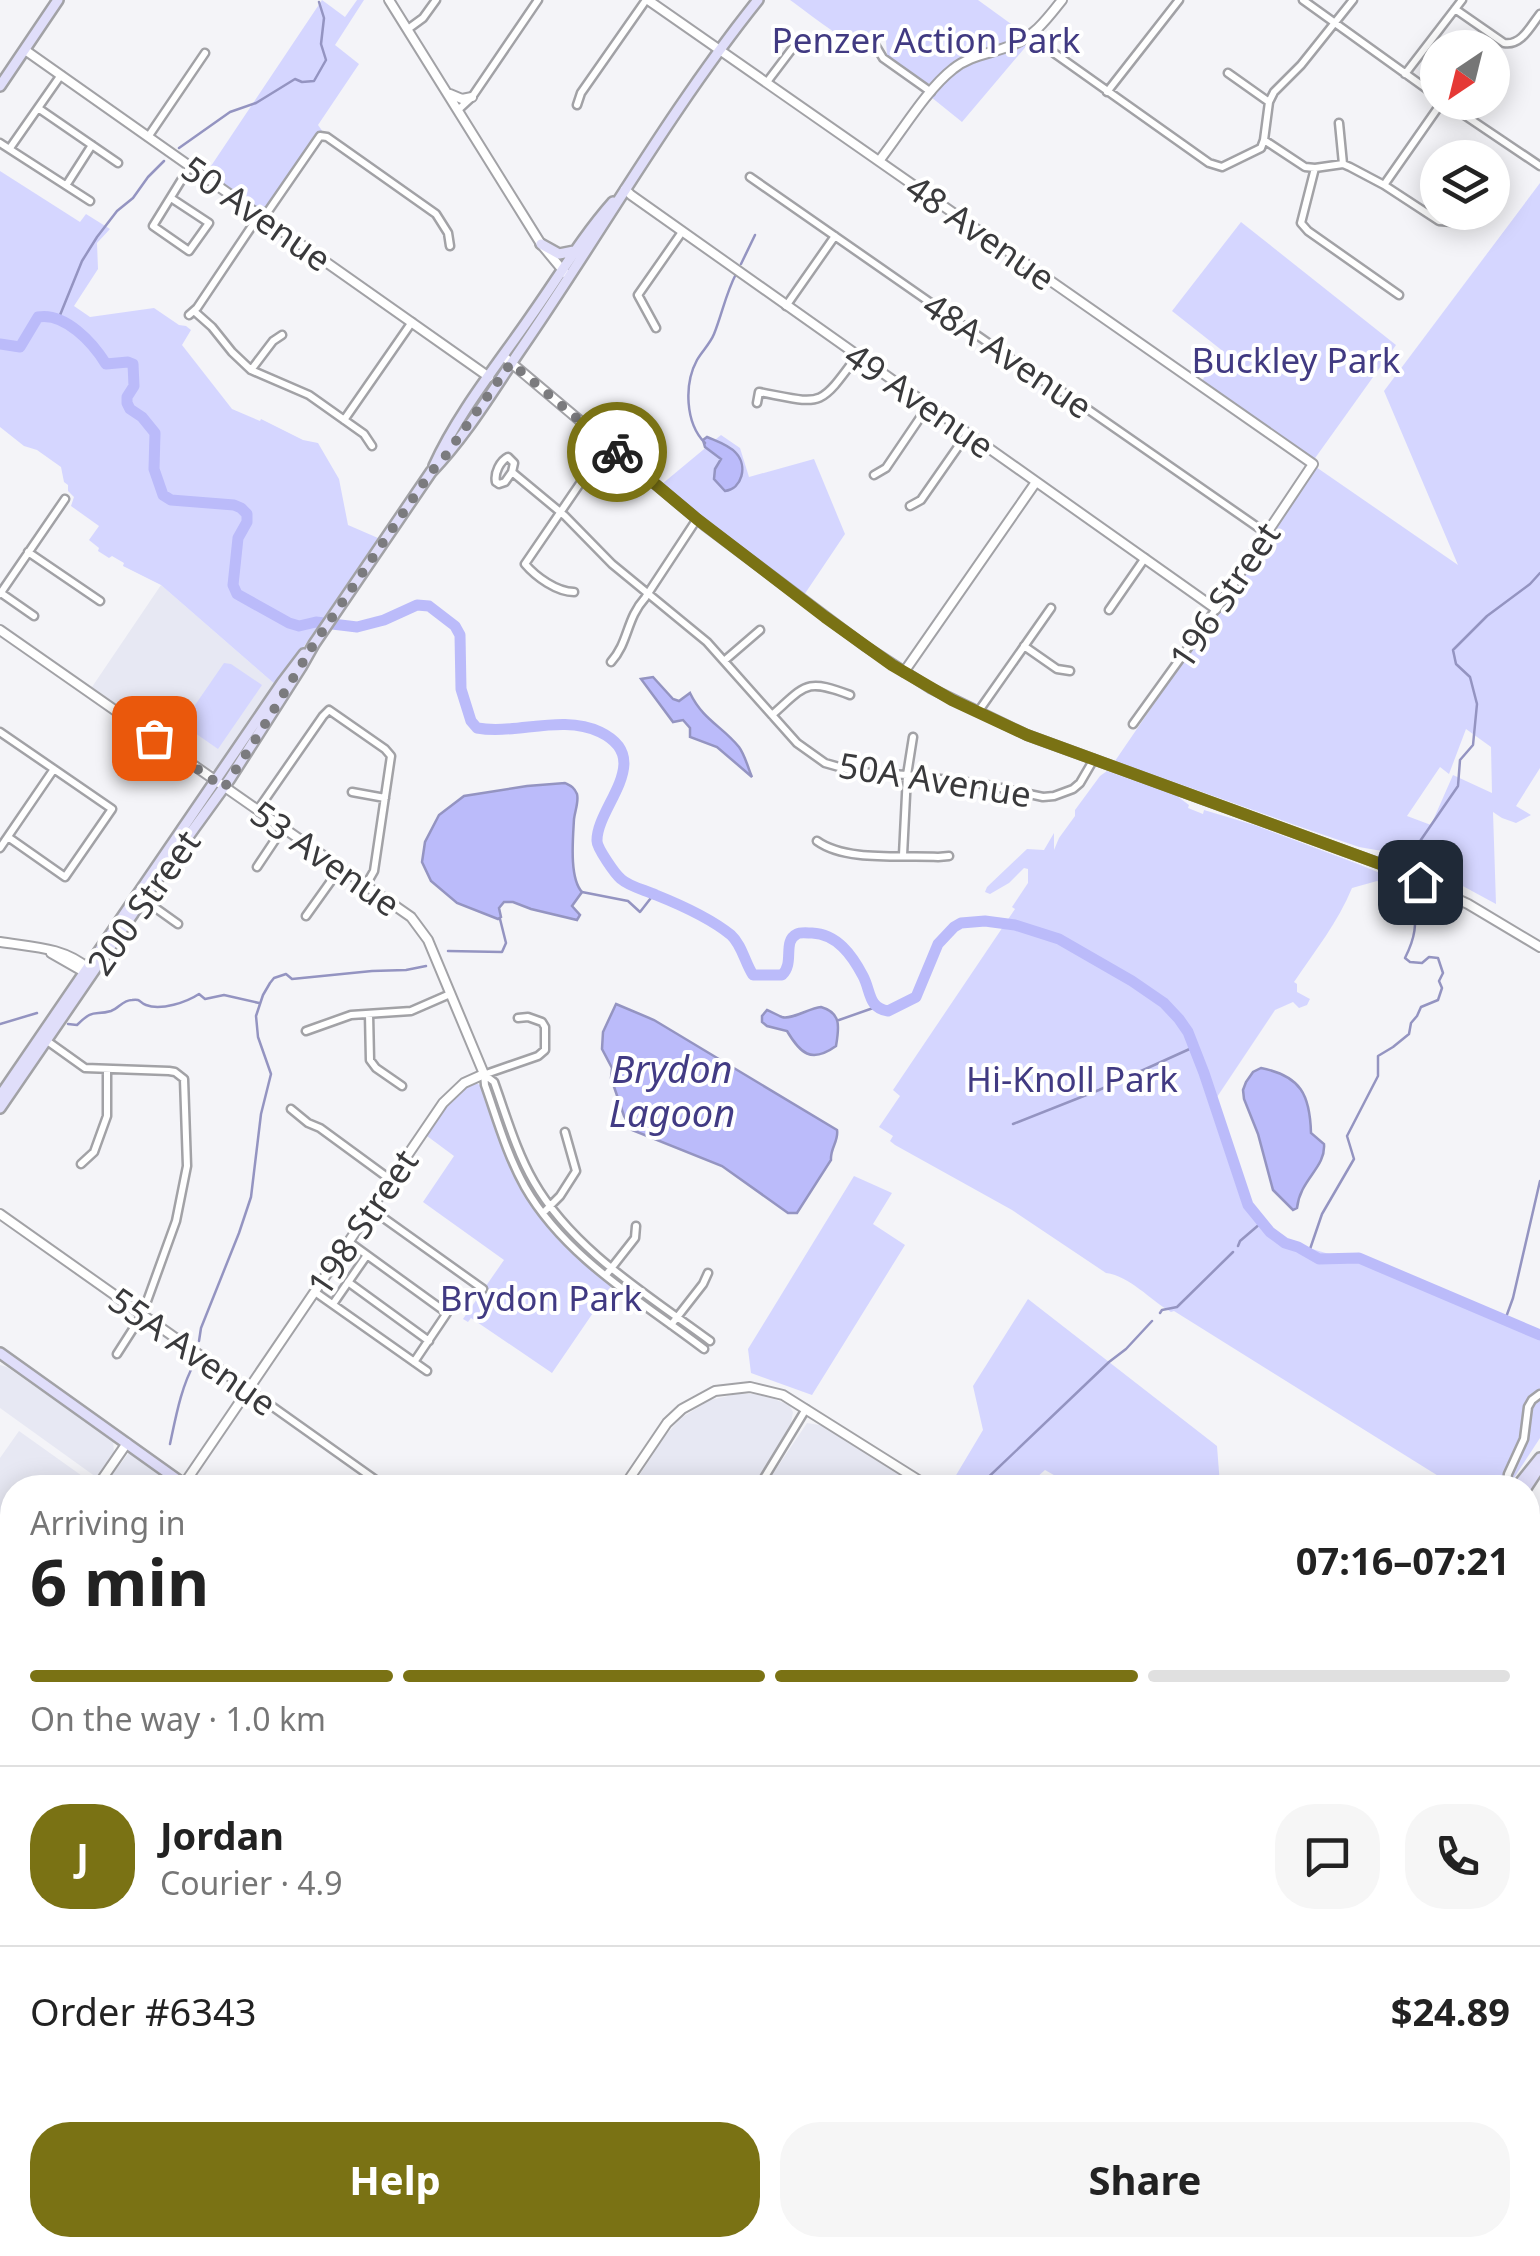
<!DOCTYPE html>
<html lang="en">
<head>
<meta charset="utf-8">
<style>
  :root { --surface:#fff; --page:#f6f6f6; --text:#222; --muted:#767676; --line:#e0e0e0; --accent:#7a7214 }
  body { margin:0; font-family:"Noto Sans",sans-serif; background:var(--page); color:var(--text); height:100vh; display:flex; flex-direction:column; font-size:38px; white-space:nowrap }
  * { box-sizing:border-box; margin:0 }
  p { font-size:32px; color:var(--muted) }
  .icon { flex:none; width:55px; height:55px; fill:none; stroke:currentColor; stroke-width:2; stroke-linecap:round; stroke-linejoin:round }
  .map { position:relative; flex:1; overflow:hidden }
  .side { position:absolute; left:0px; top:1475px; width:1540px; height:782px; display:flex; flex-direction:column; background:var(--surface); border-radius:40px 40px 0 0; box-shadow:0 5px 25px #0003 }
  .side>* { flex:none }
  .needle { width:65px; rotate:215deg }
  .buttons { position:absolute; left:1420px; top:30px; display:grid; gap:20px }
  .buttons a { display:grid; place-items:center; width:90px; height:90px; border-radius:50%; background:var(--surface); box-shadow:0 5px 25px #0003; font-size:50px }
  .pin { position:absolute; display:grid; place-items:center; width:85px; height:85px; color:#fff; margin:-42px; border-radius:20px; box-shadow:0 5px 15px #0006 }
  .courier { position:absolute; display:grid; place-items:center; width:100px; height:100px; margin:-50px; border:8px solid #7a7214; border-radius:50%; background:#fff; color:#222; box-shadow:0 2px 12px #0007 }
  .overview em { font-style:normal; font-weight:700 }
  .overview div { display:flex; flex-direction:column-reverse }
  .overview { display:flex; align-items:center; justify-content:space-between; height:170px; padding:0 30px }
  h1 { font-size:65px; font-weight:700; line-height:75px }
  .bar { display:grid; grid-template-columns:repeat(4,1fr); gap:15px 10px; align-content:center; height:120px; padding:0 30px }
  .bar i { height:12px; border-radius:8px; background:var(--line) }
  .bar .selected { background:var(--accent) }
  .bar p { grid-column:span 4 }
  .line { display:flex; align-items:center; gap:25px; padding:0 30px; border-top:2px solid var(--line) }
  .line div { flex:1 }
  .round { display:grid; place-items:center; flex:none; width:105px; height:105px; border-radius:40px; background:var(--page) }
  .button { display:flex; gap:20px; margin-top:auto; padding:20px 30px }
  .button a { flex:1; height:115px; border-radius:40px; background:var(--accent); color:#fff; font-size:40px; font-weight:700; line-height:115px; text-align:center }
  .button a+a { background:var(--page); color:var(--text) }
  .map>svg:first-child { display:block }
  .built { fill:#e7e8f3 }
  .green { fill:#d5d6ff; fill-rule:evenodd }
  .water { fill:#bbbbfa; stroke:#9494c1; stroke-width:2.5 }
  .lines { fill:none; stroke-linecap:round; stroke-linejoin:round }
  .stream { stroke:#9494c1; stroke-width:2.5 }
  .river { stroke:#bbbbfa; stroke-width:11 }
  .minor-casing { stroke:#a2a2a6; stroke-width:11 }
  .tertiary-casing { stroke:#a2a2a6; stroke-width:12 }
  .secondary-casing { stroke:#a2a2a6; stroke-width:14 }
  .trunk-casing { stroke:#d0d0d0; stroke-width:15 }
  .minor { stroke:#fff; stroke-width:6 }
  .tertiary { stroke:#fff; stroke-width:8 }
  .secondary { stroke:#e0defa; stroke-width:9 }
  .trunk { stroke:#aba8f2; stroke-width:10 }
  .rail { stroke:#7e7e81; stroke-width:2.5; stroke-dasharray:20 10; stroke-linecap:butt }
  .done { stroke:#7b7b7e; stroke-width:10; stroke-dasharray:0 18 }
  .route { stroke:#7a7214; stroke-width:12 }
  .labels { text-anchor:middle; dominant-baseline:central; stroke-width:8; stroke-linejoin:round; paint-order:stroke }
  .park-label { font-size:35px; fill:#413a82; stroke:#fff }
  .street-label { font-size:35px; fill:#3a3a3c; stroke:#fff }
  .water-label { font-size:38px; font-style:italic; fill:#423b84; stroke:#fff }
</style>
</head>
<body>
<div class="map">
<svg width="1540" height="2256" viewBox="0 0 1540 2256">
  <rect width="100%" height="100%" fill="#f4f4f8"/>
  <path class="built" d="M161 585 277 686 217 771 210 769 92 687Z
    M0 1365 7 1367 113 1441 114 1452 96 1477 0 1408Z
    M737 1394H754L774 1399 789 1405 793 1412 790 1428 753 1487H632L664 1437 681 1418 710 1400Z
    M807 1423 825 1426 917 1486 916 1488 764 1487Z
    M19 1431 92 1483 89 1487 12 1488V1594L0 1611V1458Z
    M128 1454H131L178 1487H103Z
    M1528 1580 1540 1588V1983L1528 1976Z
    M12 1615V1806L0 1804V1671L6 1626Z
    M0 1824 12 1825V2039L0 2038Z
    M1528 1987 1540 1995V2071L1528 2089Z
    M0 2201 12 2208V2245H64L74 2256H0Z
    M112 2245H988L981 2256H106L107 2248Z
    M1284 2245H1415L1408 2256H1301Z"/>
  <path class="green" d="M322 0 345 17 357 0H364L335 45 359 64 318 125 323 132 316 135 267 207 258 208 207 172Z
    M790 0H978L1025 34C1002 48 974 49 952 65 943 73 938 81 927 84L887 55 886 41 880 34C869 34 859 43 847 40 839 37 800 7 790 0Z
    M1028 44 962 122 931 97C959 63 987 56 1028 44Z
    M0 171 80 222 86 214 110 229 97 243 98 269 74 306 90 317 154 308 179 325 186 326 191 330 182 345 232 409 260 421 261 419 303 440 318 443 339 479 348 525 378 538 277 686 161 585 123 566 124 563 112 556 109 558 98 551 99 548 89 540 99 526 71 506 74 497 68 491V485L64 482 61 467 37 450 24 446 0 427Z
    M1540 183V768L1516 806 1531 815 1516 823 1502 818 1493 812 1496 904 1459 884 1382 851 1359 847 1295 825 1115 761 1316 467 1458 565 1384 391ZM1466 729 1491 747 1492 793 1453 775 1431 825 1407 816 1440 767 1449 774Z
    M1241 222 1396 345 1313 461 1200 383 1224 352 1172 311Z
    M721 435 740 448 749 477 814 459 845 534 804 595 693 511 662 484Z
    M224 663 231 664 262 685 218 749 182 724Z
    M1107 771 1177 796 1189 805 1188 808 1203 814 1204 810 1254 825 1358 864 1397 880 1406 889 1401 891 1377 881 1352 888C1338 922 1315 951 1294 982L1297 984V992L1310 999 1307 1005 1299 1008 1293 1002 1275 1010 1213 1103 1251 1202 1264 1222 1278 1236 1292 1243 1376 1268 1432 1287 1540 1334V1438L1508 1487H1456L1174 1311 1171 1312C1150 1300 1130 1276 1106 1273L1012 1210 895 1145 890 1141 893 1136 879 1127 900 1096 893 1090 1015 909 1012 907 1028 883V869L1024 868 1009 883 990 894 985 892 987 887 1027 849 1044 850 1054 833V850L1059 838 1075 816V810L1100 776Z
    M474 1082 482 1086 509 1161 534 1206 570 1250 612 1285 552 1373 471 1318 468 1322 463 1319 504 1260 423 1202 454 1156 427 1136C440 1118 453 1092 474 1082Z
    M854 1176 892 1193 873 1224 905 1245 812 1395 751 1373 748 1349Z
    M1028 1299 1217 1446 1220 1485 1217 1487H1075L1045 1470 1026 1487H949L983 1430 973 1386Z"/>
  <path class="water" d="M707 437C716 441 729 445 736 453 748 466 742 489 725 491L714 479 715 469 721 459 705 447 703 440Z
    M653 677 673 699 679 701 690 693C703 720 722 726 739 747 745 755 748 768 752 777L717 747 690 737V728L683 720 673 722 641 679Z
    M565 783C571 786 574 787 577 794 579 801 575 811 574 819 573 838 569 878 582 892L572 906 580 915 577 920 531 909 513 902H504L499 908 501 917 498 919 457 903 431 881 422 862 425 842 439 815 464 796 527 786Z
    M616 1004 654 1020 837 1130C839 1141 830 1148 831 1160L797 1213H788L722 1166 632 1130 624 1116 611 1078 612 1068 602 1049 603 1032Z
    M821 1007C842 1013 839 1028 836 1046 811 1064 800 1053 787 1031L767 1026 762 1022V1016L767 1010C772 1012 777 1015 782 1017 792 1020 809 1008 821 1007Z
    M1261 1068C1301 1076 1310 1095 1311 1133L1324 1144C1326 1168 1300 1179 1297 1208L1293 1210 1273 1190 1258 1134 1244 1099 1243 1090 1246 1082 1253 1072Z"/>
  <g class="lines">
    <path class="stream" d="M179 148 230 112 256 103 295 79 302 82 314 81 326 60 321 44 324 18 319 2
      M741 264 755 235
      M58 320 82 261 97 237 117 211 133 198 148 177 164 161
      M705 443C685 423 684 384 697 360 702 351 710 344 714 334 722 314 726 293 736 274
      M1414 876 1416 847 1458 786 1460 760 1473 745 1477 704 1470 677 1456 664 1453 650 1487 616 1530 584 1540 573
      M582 892 628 901 640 912 654 894
      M448 951 502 952 506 943 500 919
      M839 1020 876 1007
      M0 1024 37 1013
      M68 1024 77 1025C94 1008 94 1016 111 1011 119 1008 123 1000 132 1000 142 999 138 1002 146 1005 161 1011 187 1002 199 994L205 999 224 995 259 1003
      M1013 1124 1099 1090 1194 1047
      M1238 1246 1240 1241 1261 1223
      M1309 1252 1322 1214 1354 1159 1347 1136 1378 1076V1056L1393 1047 1409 1034 1411 1023 1417 1016 1421 1007 1438 1000 1442 988 1439 981 1443 973 1438 958 1429 957 1422 963 1410 962 1405 958C1421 926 1413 917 1414 884
      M1160 1313 1162 1310 1177 1307 1233 1252
      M1505 1320 1513 1298 1540 1181
      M199 1341 201 1328 239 1233 251 1197 261 1114 271 1074 258 1037 256 1016 263 995 270 983 274 978 286 974 292 979 372 971 406 970 426 966
      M170 1444C176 1416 181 1387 195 1362
      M977 1488 1109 1362 1126 1349 1152 1321"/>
    <path class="river" d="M0 344 20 347 38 317C65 312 93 343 106 364L128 362 133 364 134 386 127 397V403L130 409 142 417 155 433 154 469 163 495 171 500 234 505 241 508 247 514V522L238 538 233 585 237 594 289 623 299 626 316 622 357 627 384 620 417 605 429 606 455 626 460 635 461 689 471 721 477 728C516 735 562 714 600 732 656 759 596 807 597 841 597 848 615 874 621 879 630 887 645 890 656 895 681 905 710 918 731 935 742 945 745 963 753 975H782C795 963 782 941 797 934 800 932 808 933 812 933 837 934 852 955 863 976 871 991 868 1008 888 1011L916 997 938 944 954 927 961 923 985 921 1015 925 1059 939 1132 981 1164 1003 1179 1019 1188 1032 1204 1073 1248 1205 1270 1232 1285 1243 1298 1247 1319 1259 1359 1258 1540 1335"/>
    <defs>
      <path id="minor" d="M1303 0 1438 97
        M1455 9 1504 43C1521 46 1530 27 1540 14
        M408 29 423 18 436 0
        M1030 36 1209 163 1222 167 1261 148 1264 140 1269 102 1274 92 1301 65 1353 0
        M874 43 883 58 931 92
        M1228 73 1269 102
        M1405 74 1462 0
        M767 82 795 45
        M1107 92 1179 0
        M1445 102 1540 166
        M577 105 581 93 646 0
        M38 108 118 163
        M458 110 472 97 538 0
        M1339 123 1343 164
        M148 137 205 53
        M1264 140 1305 167 1315 168 1343 164 1350 167 1384 185 1439 221 1453 222
        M0 143 90 201
        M10 148 61 75
        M1315 168 1301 223 1308 231 1399 295
        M750 177 1043 381 1060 390 1266 533
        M67 184 92 145
        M1384 185 1442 102
        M171 198 209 223 189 251 153 226 187 171 191 166
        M786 306 835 236
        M194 311 212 327 232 352 251 370 309 395 364 434 372 446
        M189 315 197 308 254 223 269 210 320 136 327 137 436 214 448 233 450 246
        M656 328 638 295 682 232
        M251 370 273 341 282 335
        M757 403 759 392C823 404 818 409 857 356
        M344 420 412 322
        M508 457 514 463 512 472 505 482 499 484 496 482C494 473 500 461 508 457Z
        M512 472 565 516 612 564 707 642 797 743 825 763 857 772 907 775 982 784 1043 797 1054 796 1073 789 1080 783 1094 759
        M874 475 886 468 928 406
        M910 506 921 500 967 434
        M28 552 100 601
        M574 592C557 592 536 577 525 564L607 444
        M1 593 34 616
        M0 594 65 499
        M1109 610 1145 558
        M1024 646 1057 669 1070 671
        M724 661 760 630
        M611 662C629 642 626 619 645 598L697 519
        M978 712 1051 608
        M772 715C806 685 805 678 850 695
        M1133 724 1216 609
        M0 732 112 809 65 877 8 837
        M352 792 385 798
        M257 811 323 716 329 710 385 749 391 756 374 871 366 885
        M817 841C846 862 902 855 938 857L949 856
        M0 848 54 769
        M903 855 907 775 913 737
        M257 867 283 828
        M143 899 178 924
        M306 916 341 867
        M369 1014 370 1060 376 1068 402 1086
        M306 1031 351 1015 411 1011 450 994
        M43 1038 85 1068 169 1071 175 1072 184 1079 187 1166 176 1221 142 1315 117 1354
        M484 1074 485 1085C497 1119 507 1155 525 1187 565 1257 641 1301 704 1349
        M486 1074 538 1056 545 1050V1027L542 1022 528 1017 518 1018
        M485 1075 494 1082C506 1115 516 1151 534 1182 573 1250 648 1295 710 1341
        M291 1109 308 1123 320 1128 391 1180
        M81 1164 94 1152 107 1116V1069
        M371 1209 483 1289
        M543 1213 560 1196 576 1171 565 1132
        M349 1242 447 1313 414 1362
        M606 1275 635 1238 636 1226
        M348 1282 429 1341
        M315 1292 427 1371
        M333 1304 367 1255
        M671 1325 703 1284 708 1273
        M249 1390 387 1488
        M758 1488 806 1409
        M1506 1488 1508 1474 1524 1439 1528 1407 1532 1400 1540 1394
        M1528 1529 1540 1537
        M1528 1574 1540 1582
        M0 2042 12 2043
        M1528 2179 1540 2162
        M1528 2190 1540 2198
        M1220 2245 1223 2249 1220 2256
        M1097 2256 1105 2245
        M1213 2256 1210 2250 1214 2245
        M1478 2256 1480 2245"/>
      <path id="tertiary" d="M389 0 541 244 565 273
        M25 50 489 377
        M450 94 462 99 472 97
        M879 161C901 133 926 90 953 69 970 55 990 54 1010 46 1034 37 1047 19 1062 0
        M625 189 631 195 1216 609 1313 464 648 0
        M503 356 704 525 865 646 930 688 1027 735 1386 866 1468 904 1540 947
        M0 630 411 917 428 940 484 1074 464 1083 443 1103 184 1484
        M904 672 1036 482
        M0 942C32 947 64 947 89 969
        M51 953 86 973
        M0 1214 249 1390
        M96 1488 127 1443
        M623 1488 667 1423 682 1409 715 1391 750 1387 783 1395 931 1488
        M0 1626 12 1605
        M0 1813 12 1815
        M1528 1982 1540 1990"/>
      <path id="secondary" d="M0 86 58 0
        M541 244 559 254 574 251
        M434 466C458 413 498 364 531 316 558 278 582 237 613 202
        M0 1096 282 683 304 654
        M0 1108 143 899 229 780 301 667 314 644 431 472C466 436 493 390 521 349 601 233 670 110 758 0
        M0 1353 189 1488
        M1516 1488 1540 1458
        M1526 1488 1540 1467
        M0 2192 12 2201
        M74 2245 90 2256
        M96 2256 104 2245
        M990 2256 999 2245"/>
      <path id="trunk" d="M0 2132H12
        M0 2143H12
        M1271 2245 1288 2256"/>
    </defs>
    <use href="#minor" class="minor-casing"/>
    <use href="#tertiary" class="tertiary-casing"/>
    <use href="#secondary" class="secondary-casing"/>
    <use href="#trunk" class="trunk-casing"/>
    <use href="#minor" class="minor"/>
    <use href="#tertiary" class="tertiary"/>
    <use href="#secondary" class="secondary"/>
    <use href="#trunk" class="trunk"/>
    <path class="rail" d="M1330 1488H1352
      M1528 1548 1540 1556
      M0 1954 12 1956"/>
  </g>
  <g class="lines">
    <path class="done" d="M154 738 224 788 259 734 314 644 431 472 444 458 511 363 617 452"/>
    <path class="route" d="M617 452 697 519 825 617 892 665 952 700 1027 735 1386 866 1420 882"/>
  </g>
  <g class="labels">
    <g class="park-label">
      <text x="926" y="39">Penzer Action Park</text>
      <text x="1296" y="359">Buckley Park</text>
      <text x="1072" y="1078">Hi-Knoll Park</text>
      <text x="541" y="1297">Brydon Park</text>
    </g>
    <g class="street-label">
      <text transform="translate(257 213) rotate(35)">50 Avenue</text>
      <text transform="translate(981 232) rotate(35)">48 Avenue</text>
      <text transform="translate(1008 355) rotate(34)">48A Avenue</text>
      <text transform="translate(920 400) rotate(35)">49 Avenue</text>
      <text transform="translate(1224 595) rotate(-56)">196 Street</text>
      <text transform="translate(935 779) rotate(9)">50A Avenue</text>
      <text transform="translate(326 858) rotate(35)">53 Avenue</text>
      <text transform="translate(143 902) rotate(-55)">200 Street</text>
      <text transform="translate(362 1222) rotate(-56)">198 Street</text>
      <text transform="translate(193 1351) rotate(35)">55A Avenue</text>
    </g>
    <g class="water-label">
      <text x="672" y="1068">Brydon<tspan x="672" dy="44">Lagoon</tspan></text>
    </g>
  </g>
</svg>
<div class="buttons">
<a><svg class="needle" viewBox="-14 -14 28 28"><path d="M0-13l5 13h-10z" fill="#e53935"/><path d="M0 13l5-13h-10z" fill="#767676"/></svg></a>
<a><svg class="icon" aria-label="layers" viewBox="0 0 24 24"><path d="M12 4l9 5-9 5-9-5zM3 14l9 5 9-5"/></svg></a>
</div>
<div class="pin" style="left:154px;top:738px;background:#ea580c"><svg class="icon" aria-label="bag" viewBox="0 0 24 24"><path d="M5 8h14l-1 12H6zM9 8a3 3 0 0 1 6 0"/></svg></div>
<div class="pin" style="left:1420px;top:882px;background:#1f2937"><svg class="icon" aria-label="home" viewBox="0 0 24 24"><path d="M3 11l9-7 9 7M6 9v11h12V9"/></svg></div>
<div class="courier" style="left:617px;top:452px"><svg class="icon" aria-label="bike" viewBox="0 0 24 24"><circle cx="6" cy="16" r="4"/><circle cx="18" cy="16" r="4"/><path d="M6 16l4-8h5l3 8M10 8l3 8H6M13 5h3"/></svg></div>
<section class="side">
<div class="overview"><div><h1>6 min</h1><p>Arriving in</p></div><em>07:16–07:21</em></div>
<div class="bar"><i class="selected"></i><i class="selected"></i><i class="selected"></i><i></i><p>On the way · 1.0 km</p></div>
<div class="line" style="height:180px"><b class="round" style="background:var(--accent);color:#fff">J</b><div><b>Jordan</b><p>Courier · 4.9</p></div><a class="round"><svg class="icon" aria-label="chat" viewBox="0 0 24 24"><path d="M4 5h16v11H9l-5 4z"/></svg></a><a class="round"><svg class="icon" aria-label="phone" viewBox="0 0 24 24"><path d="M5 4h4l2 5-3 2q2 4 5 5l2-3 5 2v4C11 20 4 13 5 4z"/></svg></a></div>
<div class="line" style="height:130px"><div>Order #6343</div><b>$24.89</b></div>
<div class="button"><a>Help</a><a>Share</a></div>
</section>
</div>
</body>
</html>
